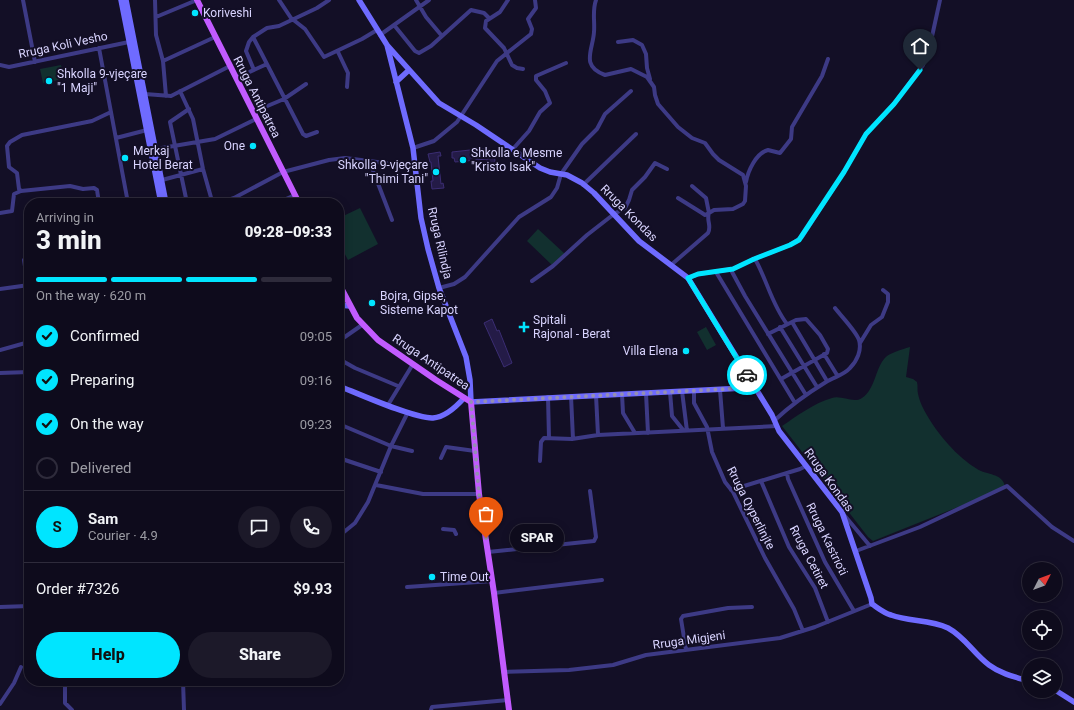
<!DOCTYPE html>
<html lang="en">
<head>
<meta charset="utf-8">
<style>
  :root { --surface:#0e0b1c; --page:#1c1929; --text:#f1f3f6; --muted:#9b9ba3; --line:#2e2b3b; --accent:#00e5ff }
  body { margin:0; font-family:Roboto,sans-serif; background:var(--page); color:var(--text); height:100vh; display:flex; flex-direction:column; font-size:15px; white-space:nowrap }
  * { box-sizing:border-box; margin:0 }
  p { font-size:13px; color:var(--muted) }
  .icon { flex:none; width:22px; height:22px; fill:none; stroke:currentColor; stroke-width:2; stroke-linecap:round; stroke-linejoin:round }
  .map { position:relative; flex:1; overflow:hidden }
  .panel { position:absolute; left:24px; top:198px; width:320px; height:488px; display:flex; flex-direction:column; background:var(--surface); border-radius:16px; box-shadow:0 2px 10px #0003,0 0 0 1px var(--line) }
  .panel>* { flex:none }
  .needle { width:26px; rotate:48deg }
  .controls { position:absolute; left:1022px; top:562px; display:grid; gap:8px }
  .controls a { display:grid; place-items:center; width:40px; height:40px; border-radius:50%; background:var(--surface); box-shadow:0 2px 10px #0003,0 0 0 1px var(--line); font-size:20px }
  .pin { position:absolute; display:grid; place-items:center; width:34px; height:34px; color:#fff; margin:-41px -17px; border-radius:50% 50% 50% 0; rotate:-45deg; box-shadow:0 0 4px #0007 }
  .pin .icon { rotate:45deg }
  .courier { position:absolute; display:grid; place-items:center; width:40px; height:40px; margin:-20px; border:3px solid #00e5ff; border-radius:50%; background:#fff; color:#222; box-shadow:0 1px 5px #0007 }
  .bubble { position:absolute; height:28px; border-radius:14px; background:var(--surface); box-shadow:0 2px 10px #0003,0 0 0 1px var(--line); font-size:13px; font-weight:800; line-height:28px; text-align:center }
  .headline em { font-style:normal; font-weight:800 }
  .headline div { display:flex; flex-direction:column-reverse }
  .headline { display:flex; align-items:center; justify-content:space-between; height:68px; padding:0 12px }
  h1 { font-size:26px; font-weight:800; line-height:30px }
  .bar { display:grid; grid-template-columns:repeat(4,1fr); gap:6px 4px; align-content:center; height:48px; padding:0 12px }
  .bar i { height:5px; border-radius:3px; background:var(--line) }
  .bar .active { background:var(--accent) }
  .bar p { grid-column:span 4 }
  .line { display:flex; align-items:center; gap:10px; padding:0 12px; border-top:1px solid var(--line) }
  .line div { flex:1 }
  .round { display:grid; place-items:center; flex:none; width:42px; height:42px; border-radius:21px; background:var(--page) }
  ol { padding:0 12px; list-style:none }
  li { display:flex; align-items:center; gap:12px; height:44px }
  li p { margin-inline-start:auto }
  li .icon { padding:4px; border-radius:50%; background:var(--accent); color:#111; stroke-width:4 }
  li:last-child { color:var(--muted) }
  li i { width:22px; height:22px; border:2px solid var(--line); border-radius:50% }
  .cta { display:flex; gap:8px; margin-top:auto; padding:8px 12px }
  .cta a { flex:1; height:46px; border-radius:24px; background:var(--accent); color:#111; font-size:16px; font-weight:800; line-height:46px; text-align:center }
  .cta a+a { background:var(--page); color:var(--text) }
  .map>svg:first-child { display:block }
  .green { fill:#12302f }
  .building { fill:#241b47; stroke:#3b2d73 }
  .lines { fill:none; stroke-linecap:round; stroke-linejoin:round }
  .street { stroke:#3d3a85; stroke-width:4 }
  .secondary { stroke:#6f6bff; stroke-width:5.5 }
  .primary { stroke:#c25bff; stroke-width:6 }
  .done { stroke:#948fb3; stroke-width:4; stroke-dasharray:0 7.2 }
  .route { stroke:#00e5ff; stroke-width:5 }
  .poi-dot { fill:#00e5ff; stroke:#130f26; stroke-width:1.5 }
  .labels { text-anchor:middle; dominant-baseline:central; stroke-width:4; stroke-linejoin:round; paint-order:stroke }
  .poi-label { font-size:12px; fill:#d9d4ff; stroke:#130f26; text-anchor:start }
  .street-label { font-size:12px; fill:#d9d4ff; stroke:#130f26 }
</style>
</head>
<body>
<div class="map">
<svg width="1074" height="710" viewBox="0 0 1074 710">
  <rect width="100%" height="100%" fill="#130f26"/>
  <path class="green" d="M61 65 64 79 43 83 40 69Z
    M360 208 378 244 348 260 339 243V218Z
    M538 229 565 254 552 265 527 241Z
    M706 327 716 345 707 350 697 332Z
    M910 347 906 377 913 379 917 382C918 386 917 390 918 394 922 414 946 444 961 457 966 461 974 468 981 471 990 475 1002 474 1005 486L1003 489 873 541 868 537 782 426C797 416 814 403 832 398 842 395 853 404 862 398 876 389 875 366 887 356 893 352 903 349 910 347Z"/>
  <path class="building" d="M488 148V153L494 152 496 171 488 172 487 159 455 162 454 158H452V152Z
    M440 152 441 156H438L441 184 443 183 444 188 432 189 431 181H433L431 162H430L428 154Z
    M492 319 497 331 499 330 512 363 504 367 484 323Z"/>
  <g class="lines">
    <path class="street" d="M23 0 35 62
      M155 0 156 35 163 61 166 96
      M279 0 291 18 305 29 324 57 362 39 377 30
      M416 0 426 17 442 36
      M508 0 500 12 486 21 485 28 504 48 512 65 517 68 523 69
      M596 0C592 11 595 21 594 32 593 50 580 66 605 75L631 69 647 77 654 87 655 95 658 104 678 127 692 138 705 143 713 154 719 160 743 175 746 186 745 201 743 204 733 209 714 210 709 213C706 220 712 226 708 233L671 265
      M156 17 197 0
      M394 25 415 51 419 53 431 46 471 10 484 13 489 18
      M380 35 429 0
      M253 37 303 134 306 136 317 132
      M618 42 633 40 642 45 646 54 647 68 650 79
      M99 48 128 203
      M338 52 348 73 347 87
      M163 61 215 37
      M0 65 9 67 129 42
      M254 70 246 51 249 42 253 37 267 28 279 26 317 8 329 0
      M236 78 267 64
      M180 91 193 119 203 169 212 201
      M145 94 171 96 230 66
      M253 112 284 99 306 84
      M116 138 147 130
      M413 148 434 141 457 122 497 61 531 34 532 29 528 19 536 8 535 0
      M156 149 215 139 256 119
      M512 150 529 131 540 112 550 103 545 91 536 80V76L566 63
      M369 160 392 220
      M162 180 203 169
      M746 182C748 171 756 153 768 150L780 153 791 139 792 127 822 76 828 59
      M583 185 636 134
      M678 198 702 213 705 215 709 213 706 198 692 186
      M99 203 97 190 94 188 83 189 70 186 21 191 19 189 17 173 9 167 7 146 10 142 22 135 92 121 111 112
      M187 203 170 122 189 109
      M199 203 212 201 220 203 234 198 283 172 329 160 345 158 401 165H415
      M277 203 295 195
      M0 213 12 211 14 194 21 191
      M755 259C767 280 772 305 787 324
      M24 260 29 292
      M731 270 745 296 806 395
      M716 272 795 403
      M688 278 699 274 733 269 754 259 790 245 802 237 844 172 866 134 894 104 923 65 931 41 940 0
      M532 281 553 266 587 235 614 214 625 208 629 200 632 190 645 177 655 163 667 169
      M439 288 454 284 465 277 519 217 551 197 557 188 561 174 582 144 597 129 605 114 631 91
      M0 289 29 285
      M792 322 827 381
      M780 327 817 387
      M768 334 796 320 806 319 820 335 828 349 827 353 781 379
      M339 341 362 325
      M860 343 871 325 882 317 888 302V294L883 290
      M0 350 29 342
      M824 354 837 375
      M339 359 355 368 398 386
      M0 373 29 372
      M720 390 723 428
      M682 391 687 431
      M694 391V403L707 427 712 452 725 482 733 492 765 558 794 609 803 631
      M670 392 672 416 684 431
      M646 393 648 433
      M622 394 623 413 635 433
      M596 395 598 435
      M571 396 573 439
      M548 397 549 438
      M388 405 413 364
      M775 420C791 405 808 393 826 382 834 377 844 375 850 368 857 361 862 350 859 340 856 331 841 316 835 308
      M339 424 391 446 412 451
      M339 458 381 472
      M441 458 446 447 475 451
      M540 461 541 442 544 438 572 439 598 435 777 426
      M787 473 788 479 825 562 854 611
      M761 481 789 547 815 588 828 622
      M376 485 423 494H479
      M731 490 800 469 806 466
      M845 516 870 546
      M443 529 454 530 456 534
      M339 536 355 523 368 502 391 446 408 412
      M856 551 920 527 1007 486 1052 527 1074 541
      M488 552 594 541 596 537 590 491
      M407 587 492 581
      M494 593 602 580
      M0 607 29 606
      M686 650 681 619 683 616 728 608 752 607
      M503 672 569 670 613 665 646 655 780 638 815 627 872 604
      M65 681V703L72 710
      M183 681 184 710
      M0 704 14 683 21 667
      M431 710 432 707 508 700"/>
    <path class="secondary" d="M121 0 161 203
      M126 0 166 203
      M359 0 387 45 413 148 421 218 428 249 439 288 466 357 470 380 471 402 745 388 753 385
      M387 45 439 103 476 125 540 168 550 172 567 175 582 183 594 193 639 241 688 278 772 415 779 431 842 512 871 598 872 604C878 608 884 613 891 615 909 622 930 619 948 628 965 637 974 654 989 665 1001 674 1015 677 1029 681
      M396 82 409 70
      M339 305 350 306
      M339 386C359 394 415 419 433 418 445 417 456 407 464 398
      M1055 690 1074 702"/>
    <path class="primary" d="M197 0 299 203
      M339 284 357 318 378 340 436 380 471 402 479 494 494 593 509 710"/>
  </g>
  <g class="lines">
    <path class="done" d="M486 538 479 494 471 402 747 388 753 385 747 375"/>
    <path class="route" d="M747 375 688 278 698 274 733 269 754 259 790 245 799 240 844 172 866 134 894 104 920 70"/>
  </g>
  <g class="poi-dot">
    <circle cx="195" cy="13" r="4"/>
    <circle cx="49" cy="81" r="4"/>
    <circle cx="253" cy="146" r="4"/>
    <circle cx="125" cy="158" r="4"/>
    <circle cx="463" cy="160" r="4"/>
    <circle cx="436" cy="172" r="4"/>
    <circle cx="372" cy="303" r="4"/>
    <path d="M522 321h4v4h4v4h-4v4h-4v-4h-4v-4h4z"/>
    <circle cx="686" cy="351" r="4"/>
    <circle cx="432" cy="577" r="4"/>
  </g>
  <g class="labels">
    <g class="poi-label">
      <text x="203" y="13">Koriveshi</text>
      <text x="57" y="74">Shkolla 9-vjeçare<tspan x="57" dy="14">"1 Maji"</tspan></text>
      <text x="245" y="146" text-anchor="end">One</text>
      <text x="133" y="151">Merkaj<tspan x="133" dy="14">Hotel Berat</tspan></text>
      <text x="471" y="153">Shkolla e Mesme<tspan x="471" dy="14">"Kristo Isak"</tspan></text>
      <text x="428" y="165" text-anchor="end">Shkolla 9-vjeçare<tspan x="428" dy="14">"Thimi Tani"</tspan></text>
      <text x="380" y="296">Bojra, Gipse,<tspan x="380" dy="14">Sisteme Kapot</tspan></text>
      <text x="533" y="320">Spitali<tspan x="533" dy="14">Rajonal - Berat</tspan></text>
      <text x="678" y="351" text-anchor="end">Villa Elena</text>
      <text x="440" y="577">Time Out</text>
    </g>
    <g class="street-label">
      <text transform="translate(63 45) rotate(-12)">Rruga Koli Vesho</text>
      <text transform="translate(257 97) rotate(63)">Rruga Antipatrea</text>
      <text transform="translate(629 213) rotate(45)">Rruga Kondas</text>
      <text transform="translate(440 243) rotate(77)">Rruga Rilindja</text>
      <text transform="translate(431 362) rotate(34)">Rruga Antipatrea</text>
      <text transform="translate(829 480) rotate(54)">Rruga Kondas</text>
      <text transform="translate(751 508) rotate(63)">Rruga Qyperlinjte</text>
      <text transform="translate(827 539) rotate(64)">Rruga Kastrioti</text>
      <text transform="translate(809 557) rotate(62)">Rruga Cetiret</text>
      <text transform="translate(689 640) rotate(-8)">Rruga Migjeni</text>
    </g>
  </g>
</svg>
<div class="controls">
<a><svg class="needle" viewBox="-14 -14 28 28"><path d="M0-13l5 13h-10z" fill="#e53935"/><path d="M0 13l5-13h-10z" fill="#9b9ba3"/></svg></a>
<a><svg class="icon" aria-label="locate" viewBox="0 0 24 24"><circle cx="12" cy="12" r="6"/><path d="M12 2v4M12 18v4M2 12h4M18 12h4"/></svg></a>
<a><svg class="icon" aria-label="layers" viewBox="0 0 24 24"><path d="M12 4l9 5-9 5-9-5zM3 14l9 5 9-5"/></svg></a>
</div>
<div class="pin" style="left:486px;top:538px;background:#ea580c"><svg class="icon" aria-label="bag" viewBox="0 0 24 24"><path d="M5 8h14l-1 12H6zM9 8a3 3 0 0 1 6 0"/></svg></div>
<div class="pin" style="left:920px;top:70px;background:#1f2937"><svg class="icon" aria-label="home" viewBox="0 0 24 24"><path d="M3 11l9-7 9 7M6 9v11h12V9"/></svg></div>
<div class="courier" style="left:747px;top:375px"><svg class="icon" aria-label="car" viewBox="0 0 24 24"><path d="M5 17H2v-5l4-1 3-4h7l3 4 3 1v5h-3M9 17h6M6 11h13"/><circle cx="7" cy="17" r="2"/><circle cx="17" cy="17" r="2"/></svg></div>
<div class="bubble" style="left:510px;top:524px;width:54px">SPAR</div>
<section class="panel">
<div class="headline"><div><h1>3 min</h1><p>Arriving in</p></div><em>09:28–09:33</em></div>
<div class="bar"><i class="active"></i><i class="active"></i><i class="active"></i><i></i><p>On the way · 620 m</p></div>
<ol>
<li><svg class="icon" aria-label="check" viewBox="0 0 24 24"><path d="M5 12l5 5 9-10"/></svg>Confirmed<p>09:05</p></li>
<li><svg class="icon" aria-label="check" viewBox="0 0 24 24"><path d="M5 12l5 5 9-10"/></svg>Preparing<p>09:16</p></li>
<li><svg class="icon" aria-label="check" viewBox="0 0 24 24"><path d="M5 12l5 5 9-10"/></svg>On the way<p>09:23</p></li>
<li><i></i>Delivered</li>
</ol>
<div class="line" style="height:72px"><b class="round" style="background:var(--accent);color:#111">S</b><div><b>Sam</b><p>Courier · 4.9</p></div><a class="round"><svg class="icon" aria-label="chat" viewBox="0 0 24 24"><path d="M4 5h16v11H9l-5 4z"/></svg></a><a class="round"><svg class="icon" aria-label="phone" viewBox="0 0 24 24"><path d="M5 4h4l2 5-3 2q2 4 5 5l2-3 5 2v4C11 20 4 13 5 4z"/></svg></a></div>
<div class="line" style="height:52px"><div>Order #7326</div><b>$9.93</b></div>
<div class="cta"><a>Help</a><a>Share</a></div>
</section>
</div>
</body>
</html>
